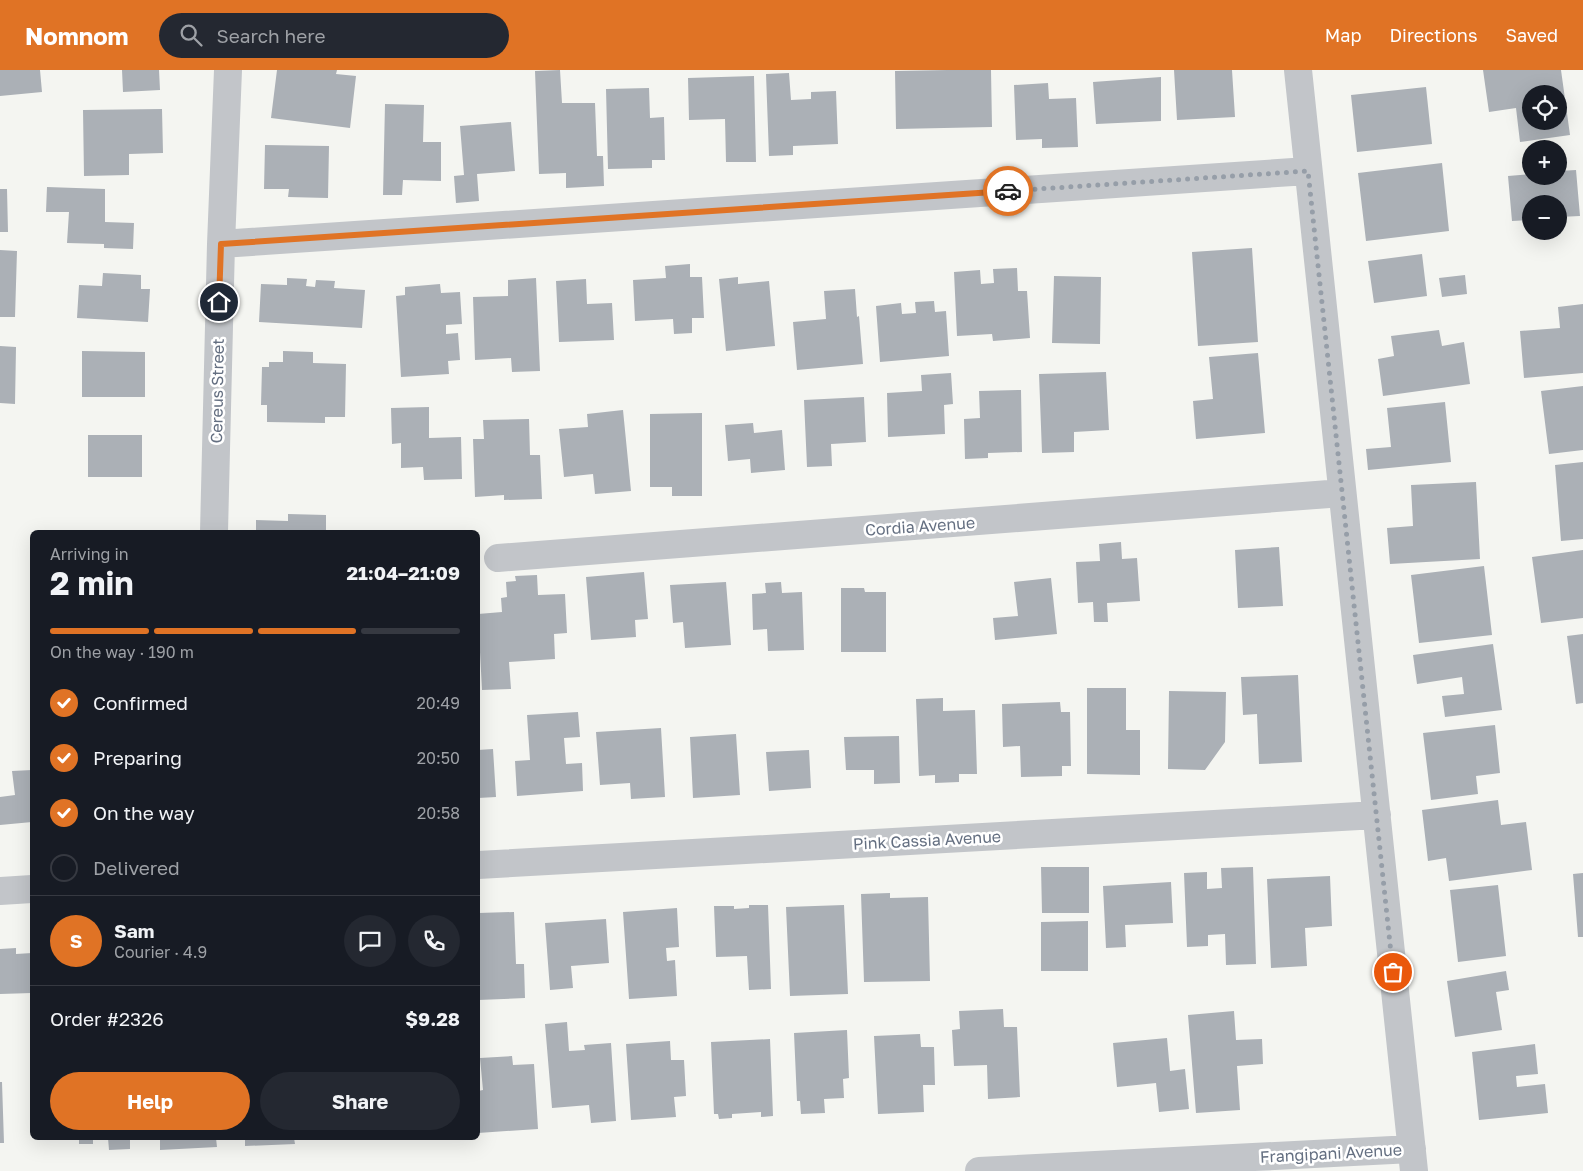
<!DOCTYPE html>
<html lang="en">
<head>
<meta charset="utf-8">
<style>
  :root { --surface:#171b24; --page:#242831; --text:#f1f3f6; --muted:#9ea1a6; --line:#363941; --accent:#e07325 }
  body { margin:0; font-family:"Golos Text",sans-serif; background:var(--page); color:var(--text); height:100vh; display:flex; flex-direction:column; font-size:19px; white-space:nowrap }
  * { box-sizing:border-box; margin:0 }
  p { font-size:16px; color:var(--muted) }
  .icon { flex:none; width:28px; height:28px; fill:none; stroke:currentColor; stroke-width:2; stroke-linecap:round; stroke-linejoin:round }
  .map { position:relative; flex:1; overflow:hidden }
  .side { position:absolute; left:30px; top:460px; width:450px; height:610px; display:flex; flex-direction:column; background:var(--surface); border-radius:8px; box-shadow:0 5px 20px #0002 }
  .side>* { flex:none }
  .fabs { position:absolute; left:1522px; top:15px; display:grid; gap:10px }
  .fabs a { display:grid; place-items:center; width:45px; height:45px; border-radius:50%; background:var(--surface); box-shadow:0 5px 20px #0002; font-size:25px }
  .pin { position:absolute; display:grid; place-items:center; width:42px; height:42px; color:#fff; margin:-21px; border:2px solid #fff; border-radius:50%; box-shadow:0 1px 5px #0007 }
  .courier { position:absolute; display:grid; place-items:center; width:50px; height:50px; margin:-25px; border:4px solid #e07325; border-radius:50%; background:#fff; color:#222; box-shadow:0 1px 6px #0007 }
  .summary em { font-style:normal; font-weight:700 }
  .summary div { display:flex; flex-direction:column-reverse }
  .summary { display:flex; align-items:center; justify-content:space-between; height:85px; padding:0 20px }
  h1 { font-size:32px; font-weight:700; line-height:38px }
  .bar { display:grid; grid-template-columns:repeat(4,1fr); gap:8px 5px; align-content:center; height:60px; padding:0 20px }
  .bar i { height:6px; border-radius:4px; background:var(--line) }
  .bar .current { background:var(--accent) }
  .bar p { grid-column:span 4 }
  .line { display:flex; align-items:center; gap:12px; padding:0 20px; border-top:1px solid var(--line) }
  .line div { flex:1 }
  .round { display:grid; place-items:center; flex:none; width:52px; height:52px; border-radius:26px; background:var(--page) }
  ol { padding:0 20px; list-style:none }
  li { display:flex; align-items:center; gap:15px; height:55px }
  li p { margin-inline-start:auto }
  li .icon { padding:5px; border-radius:50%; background:var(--accent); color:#fff; stroke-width:4 }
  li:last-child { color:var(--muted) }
  li i { width:28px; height:28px; border:2px solid var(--line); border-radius:50% }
  .button { display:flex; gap:10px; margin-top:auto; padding:10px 20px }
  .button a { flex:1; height:58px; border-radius:30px; background:var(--accent); color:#fff; font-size:20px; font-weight:700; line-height:58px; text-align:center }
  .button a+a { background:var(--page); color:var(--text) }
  header { display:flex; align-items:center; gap:30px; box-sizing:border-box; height:70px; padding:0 25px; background:var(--accent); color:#fff }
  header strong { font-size:24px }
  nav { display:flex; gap:28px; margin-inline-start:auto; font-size:18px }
  .search { width:350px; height:45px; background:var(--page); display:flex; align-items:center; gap:12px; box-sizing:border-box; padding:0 18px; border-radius:28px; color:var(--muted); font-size:19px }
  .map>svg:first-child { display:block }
  .building { fill:#abb0b6; fill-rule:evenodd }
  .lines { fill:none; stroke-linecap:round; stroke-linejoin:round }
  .minor { stroke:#c2c5c9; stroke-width:28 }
  .done { stroke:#969ea8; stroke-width:5; stroke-dasharray:0 9 }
  .route { stroke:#e07325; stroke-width:6 }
  .labels { text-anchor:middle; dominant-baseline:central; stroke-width:5; stroke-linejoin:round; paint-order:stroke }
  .street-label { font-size:16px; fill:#646f81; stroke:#fff }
</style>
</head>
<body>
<header>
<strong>Nomnom</strong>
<div class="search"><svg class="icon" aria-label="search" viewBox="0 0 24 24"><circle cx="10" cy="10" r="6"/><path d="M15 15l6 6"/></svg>Search here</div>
<nav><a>Map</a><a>Directions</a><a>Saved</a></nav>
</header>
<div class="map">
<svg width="1583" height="1101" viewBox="0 0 1583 1101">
  <rect width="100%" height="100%" fill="#f4f5f1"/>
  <path class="building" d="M0 0H40L42 22 0 26Z
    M122 0H159L160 20 123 22Z
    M277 0H337L336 4 356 6 350 58 271 48Z
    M560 0 562 33H595L597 86H603L604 116 566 118V103L539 104 535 1Z
    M947 0H991L992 57 896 59 895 1Z
    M1174 0H1232L1235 47 1177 50Z
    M1483 0H1561L1570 65 1520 72 1516 38 1489 42ZM1531 24H1559V51H1531Z
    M789 3 791 30 811 29V22L836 21 838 74 793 76V85L769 86 766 4Z
    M754 6 756 92H726L725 49 689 50 688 8Z
    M1161 7V51L1096 54 1093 12Z
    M1048 13 1049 29 1076 28 1078 77 1042 78V69L1016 70 1014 15Z
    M1426 17 1432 74 1357 82 1351 25Z
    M649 18 650 48 664 47 665 90H652V98L608 99 606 19Z
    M385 34 424 35 423 72H441V111L403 110 402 125H383Z
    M162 39 163 83 129 84V105L84 106 83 40Z
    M511 52 515 101 477 104 479 131 456 133 454 106 464 105 460 56Z
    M265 75 329 76 328 128 288 127 289 119H264Z
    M1442 93 1449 161 1366 171 1358 103Z
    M1576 100 1580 146 1559 147V134H1531V150L1512 151 1508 106 1531 104V106H1559V101Z
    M47 117 105 119V152L134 153 133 179 104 178V174L67 173 69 142H46Z
    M0 119H7L8 162H0Z
    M1252 178 1258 272 1198 276 1192 182Z
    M0 180 17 181 15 247H0Z
    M1422 184 1427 226 1374 233 1368 191Z
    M690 194V207H702L704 248H692V263L674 264 673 249 635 251 633 210 666 208 665 196Z
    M1017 198 1018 221H1027L1030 268 993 271 992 264 957 266 954 202 980 200 981 214 994 213 993 199Z
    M103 203 141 205V219H150L148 252 77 248 79 215 102 216Z
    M1465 205 1467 224 1442 227 1439 208Z
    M1054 206 1101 207 1100 274 1052 273Z
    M738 207V214L769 211 775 276 726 281 719 209Z
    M287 208 307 209 306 216 315 217 316 210 335 211 334 218 365 220 362 258 259 252 261 214 287 215Z
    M536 208 540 301 512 302 511 288 475 290 473 227 508 226V210Z
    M586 209 587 234 612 233 614 270 559 272 556 211Z
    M440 214 441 223 460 222 462 254 446 255V264L458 263 460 290 448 291 449 304 401 307 396 226 405 225V217Z
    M855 219 857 247 859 246 863 294 797 300 793 252 826 249 824 221Z
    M934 231 935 242 946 241 949 286 880 292 876 236 901 233 902 244 916 243 915 232Z
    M1583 234V303L1524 308 1520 261 1560 258 1558 237Z
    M1439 260 1442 276 1464 272 1470 314 1383 326 1378 289 1394 286 1391 266Z
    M0 276 16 277 15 334 0 333Z
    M82 281 145 282V327H82Z
    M283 281 313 282V293L346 294 345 347H325V353L267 352V335H261L262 297H269V292H283Z
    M1258 283 1265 363 1196 369 1193 331 1213 329 1209 287Z
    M1106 302 1109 360 1074 362V382L1042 383 1039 304Z
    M951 303 953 334 944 335 945 364 888 367 887 323 922 321 921 305Z
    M1583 316V380L1549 384 1541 321Z
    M1021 320 1022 382 988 383V388L965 389 964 349 980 348 979 321Z
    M864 327 866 372 831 374 832 396 807 397 804 330Z
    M1445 332 1451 392 1368 400 1366 379 1391 377 1387 338Z
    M429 337V368L461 367 462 409 424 410 423 397 401 398V373L392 374 391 338Z
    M623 340 631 421 595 424 593 404 564 407 559 359 588 357 587 344Z
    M702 343V426H672V417H650V344Z
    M529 349 530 385H540L542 429 504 430V425L475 427 473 369H484L483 350Z
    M753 353 754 363 782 360 785 400 751 403 750 389 728 391 725 355Z
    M88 365H142V407H88Z
    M1583 392V469L1561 471 1555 395Z
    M1476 412 1480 489 1390 494 1387 458 1413 456 1411 415Z
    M288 444 326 445V462H256V450L288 451Z
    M1121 472 1122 489 1137 488 1140 531 1107 533 1108 552H1094L1093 532 1078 533 1076 492 1100 491 1099 474Z
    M1279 477 1283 536 1238 538 1235 480Z
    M1583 480V548L1541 553 1532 487Z
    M1484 496 1492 565 1419 573 1411 505Z
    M644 502 648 549 635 550 636 567 591 570 586 507Z
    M537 505 538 525 565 524 567 563 554 564 555 589 509 592 511 619 482 620 478 544 502 542 501 528 507 527 506 512 516 511 515 506Z
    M1051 508 1057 564 995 570 993 548 1018 546 1014 512Z
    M726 512 731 575 685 578 683 552 673 553 670 515Z
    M781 512 782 523 802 522 804 580 768 581 767 559 753 560 752 524 766 523 765 513Z
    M841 518H864L865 522H886V582H841Z
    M1583 564V633L1576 634 1567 566Z
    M1493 574 1502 640 1445 647 1442 626 1464 624 1462 607 1417 614 1413 585Z
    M1298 605 1302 692 1259 694 1257 644 1243 645 1241 607Z
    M1087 618H1126V660H1140V705L1087 704Z
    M1169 621 1226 622 1225 672 1205 700 1168 699Z
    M943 628V641L975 640 977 704H959V712L935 713V705L919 706 916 629Z
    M1060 632 1061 642H1070L1071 696H1062V706L1021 707 1020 676 1003 677 1002 634Z
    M578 642 580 667 564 668 566 694 582 693 583 721 517 726 515 691 530 690 527 645Z
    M1495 655 1500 703 1476 706 1478 724 1431 730 1423 663Z
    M661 658 665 727 631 729 630 713 600 715 596 662Z
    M736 664 740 725 693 728 690 667Z
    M899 666 900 713 874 714V700H846L844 667Z
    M493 679 496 727 478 728V680Z
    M809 680 811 718 769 721 766 682Z
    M32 700V752L0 755V727L15 725 12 701Z
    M1498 730 1501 755 1526 752 1532 800 1449 811 1446 788 1428 791 1422 740Z
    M1041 797H1089V843H1042Z
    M1253 797 1256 894 1226 895 1225 864 1208 865V876L1187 877 1184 803 1207 802V819L1222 818 1221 798Z
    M1583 803V867H1578L1573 804Z
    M1330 806 1332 856 1305 858 1307 896 1271 898 1267 809Z
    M1171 812 1173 853 1125 855 1126 877 1106 878 1103 816Z
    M1498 815 1506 886 1458 892 1450 820Z
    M890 823V828L928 827 930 911 864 912 861 824Z
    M749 835H768L771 919 749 920 747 886 716 887 714 836H734V839L749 838Z
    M844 835 848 924 790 926 786 837Z
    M677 838 679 877 666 878 667 891 675 890 677 926 629 929 623 842Z
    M514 842 516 894H524L525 928 478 930V843Z
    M606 849 609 893 571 896 573 918 550 920 545 853Z
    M1088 851V901H1041V852Z
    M16 878V884L32 883V923L0 924V879Z
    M1506 901 1509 920 1496 922 1502 960 1455 967 1447 911Z
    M1003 939 1004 957H1017L1020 1027 988 1029 987 995 954 996 952 960 960 959 959 941Z
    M1234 941 1236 970 1262 969 1263 994 1237 996 1240 1040 1196 1043 1188 945Z
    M567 952 569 981 585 980 584 975 611 973 616 1051 591 1053 589 1035 552 1038 545 954Z
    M847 960 849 1008 843 1009 844 1028 824 1029 825 1043 801 1044 800 1031H797L794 963Z
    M920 964 921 977H934L935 1015H923L924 1042 878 1044 874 966Z
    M1167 968 1170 1001 1185 999 1189 1039 1159 1042 1156 1013 1117 1017 1113 973Z
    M770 969 773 1046 761 1047V1042L732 1044V1048L719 1049 718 1044H714L711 972Z
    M670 971 671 990H684L686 1026 674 1027 676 1047 631 1050 626 974Z
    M1535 974 1538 1004 1516 1006 1517 1017 1545 1014 1548 1043 1479 1050 1472 982Z
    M512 986 513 995 534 994 538 1059 478 1063V1021L483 1020 480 988Z
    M0 1012H2L4 1073H0Z
    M79 1068H93V1074H79Z
    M108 1068H130V1079L109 1080Z
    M160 1068H216L217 1077 160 1080Z
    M245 1068H294L295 1074 245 1076Z"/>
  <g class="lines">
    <path class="minor" d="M1298 0 1414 1101
      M221 174 1308 101
      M214 462 221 174 228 0
      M498 488 1342 423
      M478 795 1377 745
      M0 821 32 819
      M979 1101 1412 1079"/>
  </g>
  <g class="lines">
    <path class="done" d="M1008 121 1308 101 1393 902"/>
    <path class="route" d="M219 232 221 174 1008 121"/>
  </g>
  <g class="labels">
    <g class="street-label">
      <text transform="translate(217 321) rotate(-89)">Cereus Street</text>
      <text transform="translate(920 456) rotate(-4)">Cordia Avenue</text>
      <text transform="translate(927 770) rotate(-3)">Pink Cassia Avenue</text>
      <text transform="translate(1331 1083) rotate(-3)">Frangipani Avenue</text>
    </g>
  </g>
</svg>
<div class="fabs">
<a><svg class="icon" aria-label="locate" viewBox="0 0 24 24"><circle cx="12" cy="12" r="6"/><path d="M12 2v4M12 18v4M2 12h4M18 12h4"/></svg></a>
<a>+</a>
<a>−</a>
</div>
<div class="pin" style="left:1393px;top:902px;background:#ea580c"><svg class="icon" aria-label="bag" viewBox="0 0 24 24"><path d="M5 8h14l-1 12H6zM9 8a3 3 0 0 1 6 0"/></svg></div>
<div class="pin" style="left:219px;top:232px;background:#1f2937"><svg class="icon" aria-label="home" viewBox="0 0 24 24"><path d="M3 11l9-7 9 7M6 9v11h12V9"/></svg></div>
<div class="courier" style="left:1008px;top:121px"><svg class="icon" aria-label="car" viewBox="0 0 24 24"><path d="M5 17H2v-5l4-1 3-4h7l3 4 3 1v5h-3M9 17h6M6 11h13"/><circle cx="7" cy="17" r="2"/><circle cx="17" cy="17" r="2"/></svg></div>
<section class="side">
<div class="summary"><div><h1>2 min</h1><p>Arriving in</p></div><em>21:04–21:09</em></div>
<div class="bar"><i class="current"></i><i class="current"></i><i class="current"></i><i></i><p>On the way · 190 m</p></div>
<ol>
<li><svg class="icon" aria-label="check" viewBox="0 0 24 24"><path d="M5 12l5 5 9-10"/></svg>Confirmed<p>20:49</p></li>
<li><svg class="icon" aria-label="check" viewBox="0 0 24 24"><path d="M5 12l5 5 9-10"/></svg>Preparing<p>20:50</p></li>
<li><svg class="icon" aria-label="check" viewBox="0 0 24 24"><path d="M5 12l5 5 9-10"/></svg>On the way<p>20:58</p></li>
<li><i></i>Delivered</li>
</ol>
<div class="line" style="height:90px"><b class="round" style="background:var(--accent);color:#fff">S</b><div><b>Sam</b><p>Courier · 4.9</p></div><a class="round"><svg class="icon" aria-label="chat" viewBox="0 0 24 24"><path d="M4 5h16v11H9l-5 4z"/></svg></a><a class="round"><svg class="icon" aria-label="phone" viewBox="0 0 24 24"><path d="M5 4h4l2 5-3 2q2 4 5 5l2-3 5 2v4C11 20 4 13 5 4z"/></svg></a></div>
<div class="line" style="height:65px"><div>Order #2326</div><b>$9.28</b></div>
<div class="button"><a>Help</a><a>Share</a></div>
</section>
</div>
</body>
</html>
